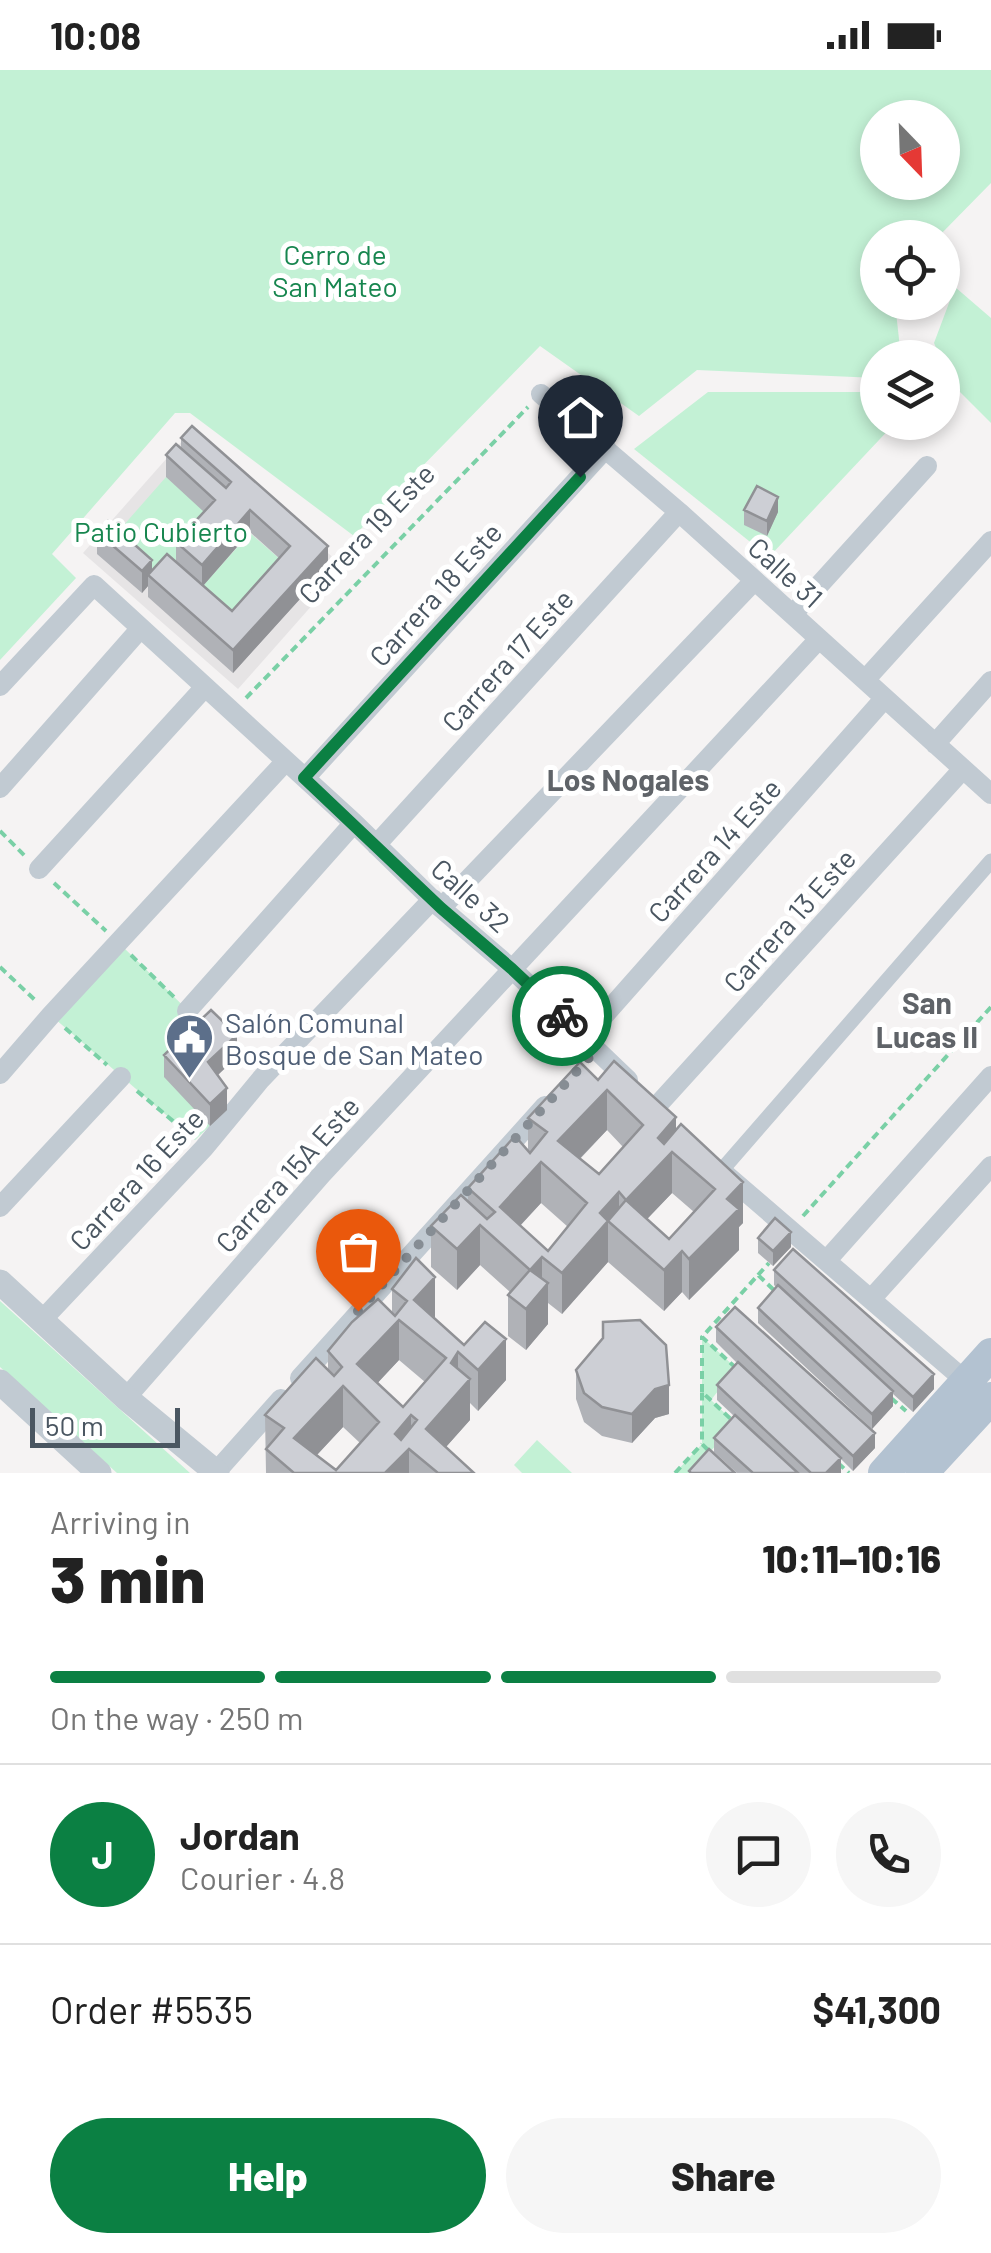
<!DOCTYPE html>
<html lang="en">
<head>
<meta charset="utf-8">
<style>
  :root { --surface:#fff; --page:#f6f6f6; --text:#222; --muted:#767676; --line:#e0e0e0; --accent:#0b8043 }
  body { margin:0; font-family:Barlow,sans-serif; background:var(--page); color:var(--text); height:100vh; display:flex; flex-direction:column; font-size:38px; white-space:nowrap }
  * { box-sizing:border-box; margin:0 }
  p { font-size:32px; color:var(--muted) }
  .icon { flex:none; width:55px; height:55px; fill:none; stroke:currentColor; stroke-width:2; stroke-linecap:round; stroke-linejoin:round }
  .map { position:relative; height:1403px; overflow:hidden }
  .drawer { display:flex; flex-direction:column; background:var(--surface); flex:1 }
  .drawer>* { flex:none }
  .needle { width:65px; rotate:157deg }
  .tools { position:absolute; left:860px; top:30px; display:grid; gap:20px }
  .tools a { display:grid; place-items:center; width:100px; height:100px; border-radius:50%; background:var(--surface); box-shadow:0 5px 15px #0003; font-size:50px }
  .scale { position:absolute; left:30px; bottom:25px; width:150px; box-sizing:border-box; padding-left:10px; border:5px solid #4a5661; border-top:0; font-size:28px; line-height:35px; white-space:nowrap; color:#4a5661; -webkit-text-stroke:8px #fff; paint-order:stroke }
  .pin { position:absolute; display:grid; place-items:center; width:85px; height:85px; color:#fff; margin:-102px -42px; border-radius:50% 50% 50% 0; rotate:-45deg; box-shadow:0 0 10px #0007 }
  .pin .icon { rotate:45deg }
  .courier { position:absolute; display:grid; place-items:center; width:100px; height:100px; margin:-50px; border:8px solid #0b8043; border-radius:50%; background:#fff; color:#222; box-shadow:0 2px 12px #0007 }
  .head em { font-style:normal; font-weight:800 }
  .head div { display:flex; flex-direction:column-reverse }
  .head { display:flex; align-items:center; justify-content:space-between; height:170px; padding:0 50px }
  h1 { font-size:65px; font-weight:800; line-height:75px }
  .bar { display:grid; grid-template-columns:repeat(4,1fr); gap:15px 10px; align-content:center; height:120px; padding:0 50px }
  .bar i { height:12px; border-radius:8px; background:var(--line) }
  .bar .active { background:var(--accent) }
  .bar p { grid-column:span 4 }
  .line { display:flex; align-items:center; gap:25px; padding:0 50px; border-top:2px solid var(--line) }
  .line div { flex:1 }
  .round { display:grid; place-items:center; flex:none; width:105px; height:105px; border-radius:52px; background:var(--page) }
  .cta { display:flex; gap:20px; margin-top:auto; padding:20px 50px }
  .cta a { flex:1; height:115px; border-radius:60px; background:var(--accent); color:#fff; font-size:40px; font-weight:800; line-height:115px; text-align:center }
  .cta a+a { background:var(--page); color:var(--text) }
  .status { display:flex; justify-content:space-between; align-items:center; height:70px; padding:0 50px; background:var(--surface); direction:ltr }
  .status svg { height:28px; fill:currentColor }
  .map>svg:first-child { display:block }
  .education { fill:#e6e4e5 }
  .green { fill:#c3f1d5; fill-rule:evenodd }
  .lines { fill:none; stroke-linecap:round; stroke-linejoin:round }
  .path { stroke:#7ad0a6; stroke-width:4; stroke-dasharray:8 5; stroke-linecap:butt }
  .pedestrian { stroke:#c1cad2; stroke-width:15 }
  .minor { stroke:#c1cad2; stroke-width:20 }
  .tertiary { stroke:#c1cad2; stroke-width:25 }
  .primary { stroke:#b3c2d1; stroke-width:32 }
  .wall { fill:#b0b2b7; fill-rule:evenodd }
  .shaded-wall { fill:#909195 }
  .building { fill:#cdcfd5; stroke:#909195; stroke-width:2.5; fill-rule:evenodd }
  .done { stroke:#868d94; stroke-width:10; stroke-dasharray:0 18 }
  .route { stroke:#0b8043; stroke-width:12 }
  .labels { text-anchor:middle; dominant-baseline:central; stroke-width:10; stroke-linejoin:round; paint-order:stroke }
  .park-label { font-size:28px; fill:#17864f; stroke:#fff }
  .street-label { font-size:28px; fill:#4a5661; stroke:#fff }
  .service-label { font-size:28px; fill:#4e5e75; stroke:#fff; text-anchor:start }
  .neighbourhood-label { font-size:30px; font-weight:bold; fill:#5f6368; stroke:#fff }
</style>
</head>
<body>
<div class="status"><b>10:08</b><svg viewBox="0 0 49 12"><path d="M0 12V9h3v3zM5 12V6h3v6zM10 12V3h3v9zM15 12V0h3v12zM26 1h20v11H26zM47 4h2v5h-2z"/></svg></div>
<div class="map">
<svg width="991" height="1403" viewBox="0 0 991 1403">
  <rect width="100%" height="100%" fill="#f5f3f3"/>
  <path class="education" d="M190 362 345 498 238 619 83 483Z"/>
  <path class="green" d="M0 0H991V113L938 167 878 168V232L895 233 901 287 878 288 877 308 697 300 639 346 540 276 354 466 190 343H175L52 484 76 508 0 590ZM878 48H942V112H878Z
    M955 217 991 248V353L952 314 934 273Z
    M708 322H877L878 352 895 353 769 487 634 379Z
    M166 407 214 449 156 514 108 473Z
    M250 463 290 498 232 563 192 528Z
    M122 876 211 963 210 1056 195 1070 54 948Z
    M0 1231 190 1403H117L0 1297Z
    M702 1267 736 1298 711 1330 735 1353 692 1403H675L702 1374Z
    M537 1370 572 1403H522L514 1395Z"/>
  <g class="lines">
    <path class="path" d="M246 628 528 337
      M0 761 25 786
      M54 813 106 861
      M131 885 174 927
      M0 897 36 931
      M65 958 107 995
      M137 1021 191 1066
      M803 1146 991 937
      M758 1205 769 1193
      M736 1298 702 1267 758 1205 777 1223
      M702 1322V1267
      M891 1328 906 1341
      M708 1380 702 1374V1322L734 1352
      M838 1393 849 1403
      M675 1403 702 1374"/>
    <path class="pedestrian" d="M721 1101 991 791"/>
    <path class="minor" d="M541 324 679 442 991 724
      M793 544 927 396
      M865 610 991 471
      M0 616 94 515 354 753 441 838 512 899 628 1010
      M935 674 991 611
      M305 708 606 378
      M0 718 140 559
      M376 775 679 442
      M39 799 205 617
      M441 838 754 511
      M187 941 354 753
      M585 967 884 629
      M0 1004 51 945 286 691
      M655 1038 963 699
      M724 1103 975 1319
      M0 1137 121 1007
      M827 1190 991 1006
      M872 1228 991 1096
      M42 1250 204 1078 261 1009 433 829
      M300 1308 545 1036
      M126 1328 322 1104 819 569
      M216 1402 281 1329"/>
    <path class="tertiary" d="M0 1212 126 1328 217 1403
      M0 1312 99 1403"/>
    <path class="primary" d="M884 1403 991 1284
      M922 1403 991 1328"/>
  </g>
  <path class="wall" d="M181 368 328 498 233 603 148 527V516L142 523 97 484V462L152 501 176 492V472L204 442 166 407V385L181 378ZM250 462 279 488 232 541 203 516Z
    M744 440 778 442 767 466 744 455Z
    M164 985 237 987 218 1005 227 1040 210 1056 164 1007Z
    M598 1010 676 1060 743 1153 739 1157V1180L689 1230 682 1222 664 1241 608 1192 562 1244 548 1233V1254L526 1280 508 1266V1225L510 1222 480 1195 457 1220 431 1197V1156L468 1132V1118L528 1081V1048ZM607 1060 623 1077 599 1104 580 1089ZM672 1123 694 1142 669 1169 647 1149ZM541 1133 568 1157 548 1181 520 1156Z
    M758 1168 791 1177 773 1196 758 1183Z
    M774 1200 934 1319 913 1342 893 1324V1336L872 1359 758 1253V1238L776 1217 774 1215Z
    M392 1219 435 1249 506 1310 478 1341 470 1333V1350L446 1377 474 1403H266L265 1345 328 1300V1281L392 1243ZM399 1290 425 1312 403 1337 377 1313ZM343 1357 360 1373 336 1400 317 1385Z
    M716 1257 875 1378 853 1401 841 1389 840 1403H737L714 1382V1368L734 1346 717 1330V1315L737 1293 716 1272Z
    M576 1300 669 1344 655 1348 632 1373 602 1366 584 1352 576 1329Z"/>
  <path class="shaded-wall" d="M778 427V442L767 466V451Z
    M250 440V462L202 517V495Z
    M328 476V498L233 603V580Z
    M152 490V508L148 505V516L142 523V501Z
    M237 965V987L208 1014V992Z
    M227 1018V1040L210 1056V1034Z
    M607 1020V1060L560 1109 558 1071Z
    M676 1047V1085L672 1082V1123L628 1169 626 1130 658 1068Z
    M541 1092V1133L502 1175 500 1137Z
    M743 1112V1153L739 1157V1180L689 1230V1189L727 1129Z
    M619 1122V1161L608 1151V1192L562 1244V1203L600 1143Z
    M480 1155V1195L457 1220V1179Z
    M791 1162V1177L773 1196V1181Z
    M682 1181V1222L664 1241V1200Z
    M542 1187V1220L548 1213V1254L526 1280V1239L530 1200Z
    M435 1207V1248L414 1230Z
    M399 1250V1290L360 1332 357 1294Z
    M506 1269V1310L478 1341V1300Z
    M458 1282V1322L470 1309V1350L429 1396 426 1359 451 1293Z
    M934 1304V1319L913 1342V1327Z
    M669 1315V1344L655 1348 632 1373V1344L655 1319Z
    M343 1316V1357L300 1403 294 1368Z
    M893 1321V1336L872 1359V1344Z
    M411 1345V1380L409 1379V1403H385L395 1364Z
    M875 1363V1378L853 1401V1386Z
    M841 1388V1403H826Z"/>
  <path class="building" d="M192 356 328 476 233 580 148 505 167 484 232 541 290 476 250 440 202 495 176 472 215 430 166 385 176 374 226 418 231 412 181 368Z
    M757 416 778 427 767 451 744 440Z
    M108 451 152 490 142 501 97 462Z
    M211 940 237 965 208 992 227 1018 210 1034 164 985Z
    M614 991 676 1047 658 1068 664 1074 681 1054 743 1112 727 1129 739 1139 689 1189 682 1181 664 1200 608 1151 562 1203 542 1187 530 1200 480 1155 457 1179 431 1156 461 1125 487 1149 495 1142 468 1118 515 1066 530 1083 547 1062 528 1048 580 992 598 1010ZM607 1020 643 1055 599 1104 558 1071ZM672 1082 715 1119 669 1169 626 1130 608 1151 600 1143 619 1122 626 1130ZM541 1092 587 1133 548 1181 500 1137Z
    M775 1148 791 1162 773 1181 758 1168Z
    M793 1179 934 1304 913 1327 774 1200Z
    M416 1188 435 1207 414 1230 464 1275 485 1252 506 1269 478 1300 458 1282 451 1293 470 1309 426 1359 474 1403H438L409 1379 385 1403H294L266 1379 284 1358 265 1345 316 1288 334 1306 342 1297 328 1281 352 1252 378 1229 395 1246 407 1231 392 1219ZM399 1250 446 1288 403 1337 357 1294ZM343 1316 379 1352 336 1400 294 1368ZM411 1345 417 1350 401 1370 395 1364Z
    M530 1200 548 1213 526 1239 508 1225Z
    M778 1215 893 1321 872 1344 758 1238Z
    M735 1237 875 1363 853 1386 716 1257Z
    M640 1250 666 1275 669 1315 655 1319 632 1344 602 1337 584 1323 576 1300 603 1268V1252Z
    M738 1292 841 1388 826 1403H811L717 1315Z
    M735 1345 798 1403H753L714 1368Z
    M709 1379 735 1403H691L689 1401Z"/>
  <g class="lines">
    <path class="done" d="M358 1241 597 979 562 946"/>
    <path class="route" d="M562 946 512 899 441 838 304 708 580 407"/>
  </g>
  <defs>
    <symbol id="civic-pin" viewBox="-11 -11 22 30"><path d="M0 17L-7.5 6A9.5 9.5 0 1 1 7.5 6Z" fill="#5c6f8a" stroke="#fff"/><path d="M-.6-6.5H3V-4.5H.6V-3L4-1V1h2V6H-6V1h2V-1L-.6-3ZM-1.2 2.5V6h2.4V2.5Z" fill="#fff"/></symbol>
  </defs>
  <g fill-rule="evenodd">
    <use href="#civic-pin" x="162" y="940" width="55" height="75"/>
  </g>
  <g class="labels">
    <g class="park-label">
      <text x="335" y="184">Cerro de<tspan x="335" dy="32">San Mateo</tspan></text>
      <text x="161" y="461">Patio Cubierto</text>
    </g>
    <g class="street-label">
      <text transform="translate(366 463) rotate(-46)">Carrera 19 Este</text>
      <text transform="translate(786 502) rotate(42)">Calle 31</text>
      <text transform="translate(435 524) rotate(-48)">Carrera 18 Este</text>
      <text transform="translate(507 590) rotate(-48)">Carrera 17 Este</text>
      <text transform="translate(714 780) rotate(-48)">Carrera 14 Este</text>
      <text transform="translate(471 825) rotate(42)">Calle 32</text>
      <text transform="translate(789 850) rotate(-48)">Carrera 13 Este</text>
      <text transform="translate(287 1104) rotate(-48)">Carrera 15A Este</text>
      <text transform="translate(136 1109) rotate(-47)">Carrera 16 Este</text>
    </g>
    <g class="service-label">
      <text x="225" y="952">Salón Comunal<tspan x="225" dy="32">Bosque de San Mateo</tspan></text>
    </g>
    <g class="neighbourhood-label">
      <text x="628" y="709">Los Nogales</text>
      <text x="927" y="932">San<tspan x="927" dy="34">Lucas II</tspan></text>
    </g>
  </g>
</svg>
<div class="tools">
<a><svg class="needle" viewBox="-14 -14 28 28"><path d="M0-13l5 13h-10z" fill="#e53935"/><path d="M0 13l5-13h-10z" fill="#767676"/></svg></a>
<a><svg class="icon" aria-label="locate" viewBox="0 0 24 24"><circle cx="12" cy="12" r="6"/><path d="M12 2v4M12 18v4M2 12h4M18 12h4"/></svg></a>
<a><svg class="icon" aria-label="layers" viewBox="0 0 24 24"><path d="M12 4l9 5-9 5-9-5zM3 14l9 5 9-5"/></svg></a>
</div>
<div class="scale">50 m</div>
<div class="pin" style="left:358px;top:1241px;background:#ea580c"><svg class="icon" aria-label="bag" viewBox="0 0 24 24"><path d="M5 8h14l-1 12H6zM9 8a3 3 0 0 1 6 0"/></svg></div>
<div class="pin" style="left:580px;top:407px;background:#1f2937"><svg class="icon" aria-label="home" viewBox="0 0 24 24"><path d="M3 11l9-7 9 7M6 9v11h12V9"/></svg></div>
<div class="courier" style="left:562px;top:946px"><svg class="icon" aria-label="bike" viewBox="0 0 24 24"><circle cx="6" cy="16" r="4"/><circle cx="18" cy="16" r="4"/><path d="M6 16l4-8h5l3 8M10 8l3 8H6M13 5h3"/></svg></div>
</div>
<section class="drawer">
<div class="head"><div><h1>3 min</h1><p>Arriving in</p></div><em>10:11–10:16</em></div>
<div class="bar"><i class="active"></i><i class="active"></i><i class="active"></i><i></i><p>On the way · 250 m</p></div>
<div class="line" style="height:180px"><b class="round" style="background:var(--accent);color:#fff">J</b><div><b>Jordan</b><p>Courier · 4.8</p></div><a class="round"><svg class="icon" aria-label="chat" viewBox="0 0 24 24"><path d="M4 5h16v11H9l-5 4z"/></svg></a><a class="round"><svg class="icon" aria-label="phone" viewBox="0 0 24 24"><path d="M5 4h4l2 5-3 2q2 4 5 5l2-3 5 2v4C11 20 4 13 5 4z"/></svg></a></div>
<div class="line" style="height:130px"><div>Order #5535</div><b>$41,300</b></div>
<div class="cta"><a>Help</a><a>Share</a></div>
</section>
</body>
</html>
